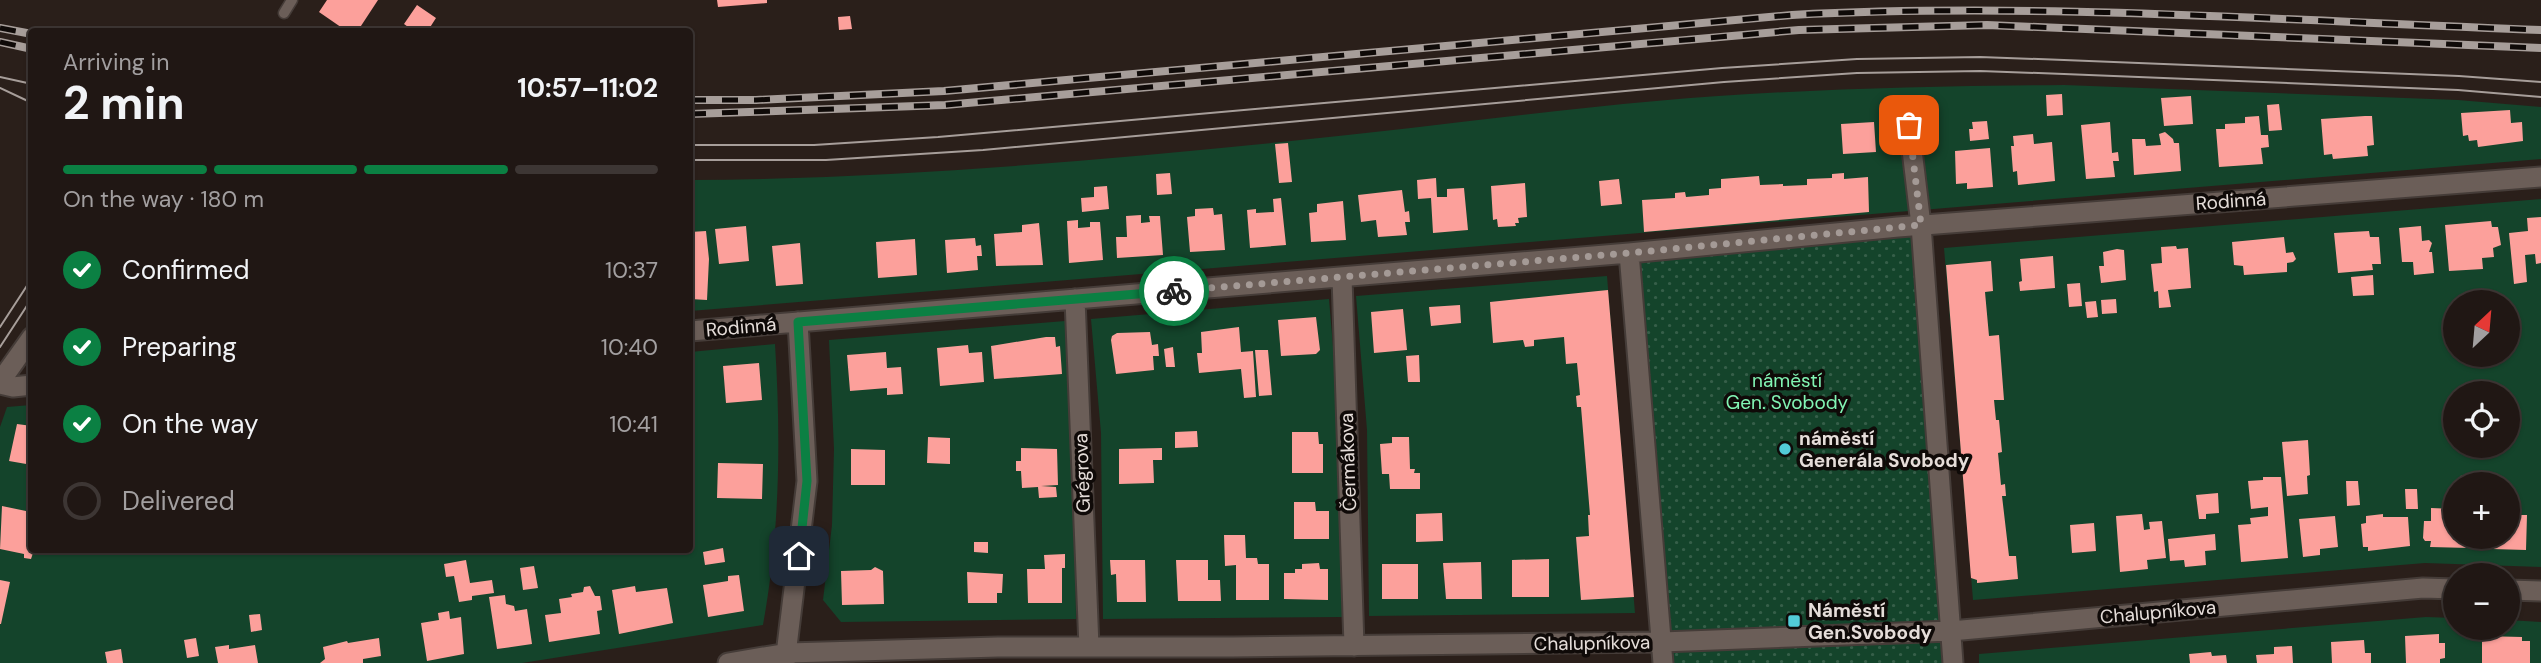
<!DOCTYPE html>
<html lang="en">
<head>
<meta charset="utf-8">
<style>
  :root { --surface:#201714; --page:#2d2422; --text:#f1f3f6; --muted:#a29fa0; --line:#3d3634; --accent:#0b8043 }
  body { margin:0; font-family:"DM Sans",sans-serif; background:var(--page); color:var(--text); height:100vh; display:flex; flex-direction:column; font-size:26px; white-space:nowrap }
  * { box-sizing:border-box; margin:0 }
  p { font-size:23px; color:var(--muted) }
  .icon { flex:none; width:38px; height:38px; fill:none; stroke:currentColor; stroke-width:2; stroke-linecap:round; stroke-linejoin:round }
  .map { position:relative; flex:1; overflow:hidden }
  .details { position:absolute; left:28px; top:28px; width:665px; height:525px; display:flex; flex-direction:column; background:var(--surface); border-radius:7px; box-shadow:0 2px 5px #0004,0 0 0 2px var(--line) }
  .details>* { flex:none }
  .needle { width:46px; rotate:26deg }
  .buttons { position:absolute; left:2443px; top:290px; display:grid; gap:14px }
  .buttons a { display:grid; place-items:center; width:77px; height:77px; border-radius:50%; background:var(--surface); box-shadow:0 2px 5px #0004,0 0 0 2px var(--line); font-size:35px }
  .pin { position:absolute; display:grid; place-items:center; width:60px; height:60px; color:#fff; margin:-30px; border-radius:14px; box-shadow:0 4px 10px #0006 }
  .courier { position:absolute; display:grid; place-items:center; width:70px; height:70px; margin:-35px; border:5px solid #0b8043; border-radius:50%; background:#fff; color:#222; box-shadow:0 2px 9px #0007 }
  .summary em { font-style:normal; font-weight:700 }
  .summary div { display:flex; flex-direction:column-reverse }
  .summary { display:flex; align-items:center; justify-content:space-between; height:119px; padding:0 35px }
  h1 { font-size:46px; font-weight:700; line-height:52px }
  .bar { display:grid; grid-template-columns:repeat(4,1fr); gap:10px 7px; align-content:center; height:84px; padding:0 35px }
  .bar i { height:9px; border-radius:5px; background:var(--line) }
  .bar .active { background:var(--accent) }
  .bar p { grid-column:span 4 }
  ol { padding:0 35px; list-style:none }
  li { display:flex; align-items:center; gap:21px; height:77px }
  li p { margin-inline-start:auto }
  li .icon { padding:7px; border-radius:50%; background:var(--accent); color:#fff; stroke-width:4 }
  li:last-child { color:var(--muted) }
  li i { width:38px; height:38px; border:4px solid var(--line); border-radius:50% }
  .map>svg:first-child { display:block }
  .green { fill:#14442b; fill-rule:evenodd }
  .park { fill:url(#park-dots) }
  .building { fill:#fca09b }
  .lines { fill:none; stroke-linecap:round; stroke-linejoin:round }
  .service-casing { stroke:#453c38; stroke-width:13 }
  .minor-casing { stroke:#453c38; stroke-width:23 }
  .service { stroke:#6b5e58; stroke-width:10 }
  .minor { stroke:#6b5e58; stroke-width:19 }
  .tram { stroke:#a79e9a; stroke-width:2 }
  .rail-casing { stroke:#a79e9a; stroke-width:8 }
  .rail { stroke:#0f0a08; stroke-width:5; stroke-dasharray:16; stroke-linecap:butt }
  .done { stroke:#a49a96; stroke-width:7; stroke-dasharray:0 12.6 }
  .route { stroke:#0b8043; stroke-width:9 }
  .poi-dot { fill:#52cbd7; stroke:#0f0a08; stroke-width:2.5 }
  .labels { text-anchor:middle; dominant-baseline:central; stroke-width:7; stroke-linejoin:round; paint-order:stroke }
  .street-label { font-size:19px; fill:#e5ddd9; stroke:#0f0a08 }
  .park-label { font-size:19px; fill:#82f5b4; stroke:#0f0a08 }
  .poi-label { font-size:19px; font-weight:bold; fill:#e5ddd9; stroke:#0f0a08; text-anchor:start }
</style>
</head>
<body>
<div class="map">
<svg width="2541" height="663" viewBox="0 0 2541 663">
  <defs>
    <pattern id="park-dots" width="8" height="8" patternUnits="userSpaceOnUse" patternTransform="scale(1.75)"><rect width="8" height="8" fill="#14442b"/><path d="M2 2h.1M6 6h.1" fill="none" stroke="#365f49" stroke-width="1.8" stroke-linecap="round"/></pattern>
  </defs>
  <rect width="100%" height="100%" fill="#2a1f1a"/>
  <path class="green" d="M2064 85 2458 100 2541 107V159L690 311V180C891 179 1091 161 1291 141 1413 129 1534 112 1656 101 1792 89 1928 86 2064 85Z
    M2541 199V567L2425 563 1973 600 1944 248ZM2455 303H2508V355H2455ZM2455 394H2508V446H2455ZM2455 485H2508V537H2455Z
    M1607 276 1635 613 1369 616 1367 430 1356 296Z
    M1329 299 1340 430 1342 617 1103 619 1101 433 1091 319Z
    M1065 321 1074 433 1076 619 841 622 823 600 832 525 834 449 829 340Z
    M775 344C781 440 780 531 763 625L522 663H0V427L7 407 31 405 32 550H690V352Z
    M2426 617 2455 618V628H2508V620L2541 622V663H1979V654Z"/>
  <path class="park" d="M1921 225 1953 663H1663L1629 253Z"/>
  <path class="building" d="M327 0H378L357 32H348L319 12Z
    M717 0H767V3L718 7Z
    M417 5 436 18 427 32H415L404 24Z
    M850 16 852 29 839 30 838 17Z
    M2062 94 2063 115 2047 116 2046 95Z
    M2191 96 2193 124 2164 126 2161 98Z
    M2279 104 2282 130 2269 131 2267 105Z
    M2510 110 2511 123 2522 122 2523 141 2478 147 2477 140 2469 141 2468 135 2463 136 2461 113Z
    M2259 116 2261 135H2268L2269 147 2261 148 2263 164 2219 167 2216 129H2225V124L2245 123V117Z
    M2365 116H2372L2374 145 2367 146 2368 156 2333 159 2332 154 2324 155 2321 119Z
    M1987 121 1989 139 1970 141 1969 129H1973L1972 122Z
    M1874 122 1876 152 1843 154 1841 124Z
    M2110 122 2112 153 2118 152 2119 161H2113L2115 177 2086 179 2081 125Z
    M2165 132 2173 139 2174 143H2179L2181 171 2134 175 2132 139H2145L2146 146 2161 145 2159 134Z
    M2033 134 2034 144 2052 142 2055 181 2018 185 2017 171 2013 172 2011 146H2014L2013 136Z
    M1288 143 1292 182 1279 183 1275 144Z
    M1990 148 1993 187 1967 189V183L1956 184 1955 151Z
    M1170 173 1172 194 1157 195 1156 174Z
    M1844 173V179L1868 177 1869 212 1644 232 1642 200 1675 198V193L1685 192 1686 197 1709 195V189L1721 188V179L1759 176 1760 185 1783 184V186L1807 185V179L1832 178V174Z
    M1436 178 1437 197H1447V189L1464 188 1468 230 1433 233 1431 198 1418 199 1417 180Z
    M1619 179 1622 204 1601 206 1599 181Z
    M1525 183 1527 217 1518 218 1519 223H1515L1516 226 1498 227 1497 219 1493 220 1491 186Z
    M1107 186 1109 209 1082 212 1081 198 1094 197V187Z
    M1402 190 1405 212 1409 211 1410 222H1405L1407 235 1378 237 1376 220 1361 222 1358 195Z
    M1281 198 1286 245 1250 248 1247 210 1256 209V213L1274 212 1273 199Z
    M1343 201 1346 240 1311 242 1309 213 1317 212V204Z
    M1213 208 1214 215 1222 214 1225 250 1190 252 1187 217 1195 216V209Z
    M1141 215V223L1150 222 1149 216H1160L1163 255 1117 258 1116 237H1127L1126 216Z
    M2541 217V263L2536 264 2535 254 2525 255 2527 282 2514 284 2509 233 2528 231 2527 218Z
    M1078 220V228L1090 227V222H1100L1103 260 1069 263 1067 221Z
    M2491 221 2492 227H2498L2501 245 2493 248 2494 257 2482 258 2483 269 2449 271 2445 225Z
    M1039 223 1043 265 996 266 994 234 1022 232V225Z
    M746 226 749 261 719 264 715 229Z
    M2421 226 2422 241 2429 240 2432 243 2429 252H2432L2434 273 2414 275 2413 262H2402L2399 228Z
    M706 231 709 259 707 300 690 299V232Z
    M2369 231 2370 237H2379L2381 264H2372L2373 270 2338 273 2334 233Z
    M2284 237 2286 253 2293 252 2296 259 2293 262 2287 263V272L2244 275 2243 266 2234 265 2232 242Z
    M975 238 976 246 981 245 982 256H977L978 270 947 273 945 240Z
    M915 239 917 275 878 278 876 242Z
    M800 243 803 284 776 286 772 246Z
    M2176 246 2177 249 2188 248 2191 288 2168 290 2171 307 2159 308 2158 291 2154 292 2151 264 2162 263 2161 247Z
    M2117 249 2124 250 2126 280 2101 283 2099 266H2104L2103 252Z
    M2053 256 2055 288 2020 291 2019 282 2022 281 2020 259Z
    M1991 261 1993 291 1985 292 1989 336 1999 335 2004 400H1994L1996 420H1999L2002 452 1998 453 2001 485 2005 484 2006 496H2002L2009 556H2016L2018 579 1977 583V580L1971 578 1946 265Z
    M2373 275 2374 295 2353 296 2351 277Z
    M2080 283 2082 306 2069 307 2067 284Z
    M1608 290 1634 597 1581 600 1576 537 1589 536 1588 515H1590L1581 407H1577L1576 396 1580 395 1577 363 1566 364 1564 337 1534 340V346L1525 347 1523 340 1493 343 1490 302Z
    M2116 299 2117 313 2102 314 2101 300Z
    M2096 301 2098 317 2087 318 2085 302Z
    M1460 305 1461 323 1431 326 1429 307Z
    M1403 309 1407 350 1374 353 1371 312Z
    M1316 317 1320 350 1316 354 1281 356 1278 320Z
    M1239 327 1241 352 1253 351 1256 397 1244 398 1241 369 1199 373 1197 353H1202L1201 332Z
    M1150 332 1152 345 1158 344 1159 356H1153L1154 370 1116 374 1111 340 1112 336 1117 333Z
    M1046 337H1055L1056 347 1060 346 1062 374 994 379 991 346Z
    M968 345 969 353 982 352 984 382 940 386 937 348Z
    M1173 347 1175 367H1166L1164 349Z
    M1255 350H1268L1272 395 1259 396Z
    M886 352 887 368 901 367 903 394 887 395V388L850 391 847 355Z
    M1419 355 1420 382H1408L1406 356Z
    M759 363 762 400 726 403 723 366Z
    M17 424 32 426V465L9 461Z
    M1197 431 1198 447 1175 448V432Z
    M1292 432H1318L1319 444H1323V473H1292Z
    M928 437 950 438V464L927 463Z
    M1392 437H1409L1410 469H1415L1414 473H1420V489H1390L1389 474H1382L1380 444 1392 443Z
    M2308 440 2310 475 2307 476 2308 494 2287 496 2282 442Z
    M1021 448 1057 449 1058 485 1041 486 1056 487 1057 497 1039 498 1038 487 1022 488 1021 471H1016V461H1021Z
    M1162 448V460H1153L1154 483 1119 484V449Z
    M851 449 885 450V485H851Z
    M718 463 763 464 762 499 717 498Z
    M2489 473V485H2461L2460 476Z
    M2263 477H2281L2288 558 2241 562 2238 525 2251 524 2250 518 2268 516V507L2251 509 2248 481 2263 480Z
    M2346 481H2358L2360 505 2347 506Z
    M2405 489H2417L2418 509H2406Z
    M2218 493 2219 513 2206 514V519H2199L2196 495Z
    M1294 502H1315L1316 511H1329V539H1294Z
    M2 506 26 511V514L32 516V550H34L31 559 24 558V554L0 549Z
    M2431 508 2455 509V537H2470V548L2430 547 2431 541H2425L2423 538 2424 521H2431Z
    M1442 513 1443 541 1416 542V514Z
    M2142 514 2144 530 2150 529 2149 522 2162 521 2166 558 2147 560 2148 569 2120 572 2116 516Z
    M2383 514V517H2408L2410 546 2368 551V547H2363L2361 524 2366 523V516Z
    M2508 515H2527L2526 550 2492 549 2493 542H2487V537H2508Z
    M2335 516 2338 547 2320 549V555L2303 557 2299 519Z
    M2094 523 2096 551 2072 553 2070 525Z
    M2215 534 2216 550 2205 551 2206 565 2185 567 2184 560 2170 561 2168 539Z
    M1224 535H1245L1246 558H1257L1258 564H1269V600H1236V565L1225 566Z
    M974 542H988V553L974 552Z
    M723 548 725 562 705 565 703 552Z
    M1065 554V568H1062V603H1028L1027 569H1045L1044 555Z
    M1549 559V597H1512V560Z
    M466 560 470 583 492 580 494 593 472 596V600L459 602 454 576 446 577 444 564Z
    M1110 560H1145L1146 602H1117L1116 574 1111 575Z
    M1176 560H1208V580H1220L1221 601H1178Z
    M1481 562 1482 599H1446L1443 563Z
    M1319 563 1320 569H1328V600L1284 599V573H1295V569H1302V564Z
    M1382 564H1418V599H1382Z
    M534 566 538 588 523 590 520 568Z
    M875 567 883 571 884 604 842 605 841 571 871 570Z
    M967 572 1003 574 1002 593H997V603H968Z
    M739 575 744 611 708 617 703 585 728 581V576Z
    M0 580 10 582 1 624H0Z
    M590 586 595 596H600L602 610 597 611 600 634 549 642 545 615 561 613 559 599 572 597 571 594 583 592 584 587Z
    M635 586 636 592 667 588 673 623 619 634 612 590Z
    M505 595 506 604 514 606 515 611 527 609 532 644 497 649 489 597Z
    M449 611 450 619 461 617 464 654 427 661 421 623 439 620 438 613Z
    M260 614 262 630 251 632 249 615Z
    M2439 634V643H2445V658L2440 659V663H2406L2405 636Z
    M2482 636 2522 637V641H2530V663H2482Z
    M196 638 199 656 187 658 184 640Z
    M379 638 381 656 363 659V663H320L325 659 323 647 347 641 348 643Z
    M2364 640 2365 653H2371V663H2332L2331 642Z
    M229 645V649L255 645 258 663H218L215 647Z
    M2292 646 2293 663H2257L2256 655 2274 654V647Z
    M121 649 123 663H107L105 652Z
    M2211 652 2212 656 2226 655 2227 663H2190L2189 654Z"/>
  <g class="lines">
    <defs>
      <path id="service" d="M284 13 292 0"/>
      <path id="minor" d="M1909 125 1921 225 1953 663
        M1629 253 1663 663
        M1342 277 1354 646
        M1075 299 1089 647
        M690 331 1629 253 1898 227 2541 177
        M0 382 32 337
        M0 384 13 387 32 385
        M2508 590 2541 591
        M728 663 788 653 998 647H1233L1662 642 1951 631 2423 588 2455 589
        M785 663 807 481 798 322"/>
    </defs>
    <use href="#service" class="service-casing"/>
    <use href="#minor" class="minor-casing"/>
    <use href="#service" class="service"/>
    <use href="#minor" class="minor"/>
    <path class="tram" d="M0 77 32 84
      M0 88 32 103
      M690 145H814L938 137 1722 68 1857 59 1980 57 2064 60 2459 76 2541 82
      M690 160H826L983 150 1724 82 1857 73 1980 71 2064 74 2458 90 2541 97
      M0 327 32 278
      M0 347 32 298"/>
    <defs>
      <path id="rail" d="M0 28 32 34
        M0 42 32 49
        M690 100H756L944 91 1792 15C2042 2 2291 21 2541 30
        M690 114 945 105 1799 30 1987 25 2541 48"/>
    </defs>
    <use href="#rail" class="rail-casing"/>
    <use href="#rail" class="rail"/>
  </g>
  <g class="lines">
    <path class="done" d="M1174 291 1629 253 1921 225 1909 125"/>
    <path class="route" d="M799 556 807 481 798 322 1174 291"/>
  </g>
  <g class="poi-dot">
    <circle cx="1785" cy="449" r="7"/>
    <rect x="1787" y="614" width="14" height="14" rx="3.5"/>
  </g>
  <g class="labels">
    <g class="street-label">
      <text transform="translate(2231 201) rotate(-4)">Rodinná</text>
      <text transform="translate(741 327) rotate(-5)">Rodinná</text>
      <text transform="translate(1348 462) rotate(-92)">Čermákova</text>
      <text transform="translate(1082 473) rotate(-92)">Grégrova</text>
      <text transform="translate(2158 612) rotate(-5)">Chalupníkova</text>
      <text transform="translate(1592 643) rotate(-1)">Chalupníkova</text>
    </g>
    <g class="park-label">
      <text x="1787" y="380">náměstí<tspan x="1787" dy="22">Gen. Svobody</tspan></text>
    </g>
    <g class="poi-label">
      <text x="1799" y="438">náměstí<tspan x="1799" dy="22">Generála Svobody</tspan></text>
      <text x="1808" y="610">Náměstí<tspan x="1808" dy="22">Gen.Svobody</tspan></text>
    </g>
  </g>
</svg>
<div class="buttons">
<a><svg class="needle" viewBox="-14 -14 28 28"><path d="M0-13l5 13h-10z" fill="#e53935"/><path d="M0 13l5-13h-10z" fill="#a29fa0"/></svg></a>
<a><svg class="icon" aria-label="locate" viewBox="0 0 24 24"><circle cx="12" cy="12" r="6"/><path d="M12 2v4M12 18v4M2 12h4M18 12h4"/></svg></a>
<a>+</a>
<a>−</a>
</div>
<div class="pin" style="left:1909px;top:125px;background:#ea580c"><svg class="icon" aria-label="bag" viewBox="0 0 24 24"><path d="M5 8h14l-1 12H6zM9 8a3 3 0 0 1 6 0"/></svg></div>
<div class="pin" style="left:799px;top:556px;background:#1f2937"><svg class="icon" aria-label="home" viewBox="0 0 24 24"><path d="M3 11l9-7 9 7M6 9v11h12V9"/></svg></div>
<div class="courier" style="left:1174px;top:291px"><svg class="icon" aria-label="bike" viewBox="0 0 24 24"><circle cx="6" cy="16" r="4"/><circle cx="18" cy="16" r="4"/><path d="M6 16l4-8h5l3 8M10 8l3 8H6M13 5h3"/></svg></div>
<section class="details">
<div class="summary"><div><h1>2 min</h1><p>Arriving in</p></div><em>10:57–11:02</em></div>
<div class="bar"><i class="active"></i><i class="active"></i><i class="active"></i><i></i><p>On the way · 180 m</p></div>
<ol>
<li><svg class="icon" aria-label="check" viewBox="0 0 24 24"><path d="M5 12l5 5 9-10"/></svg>Confirmed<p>10:37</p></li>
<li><svg class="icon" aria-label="check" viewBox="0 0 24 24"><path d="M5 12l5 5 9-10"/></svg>Preparing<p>10:40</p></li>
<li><svg class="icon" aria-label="check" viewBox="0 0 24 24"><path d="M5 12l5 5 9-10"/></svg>On the way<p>10:41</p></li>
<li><i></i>Delivered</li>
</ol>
</section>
</div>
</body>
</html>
